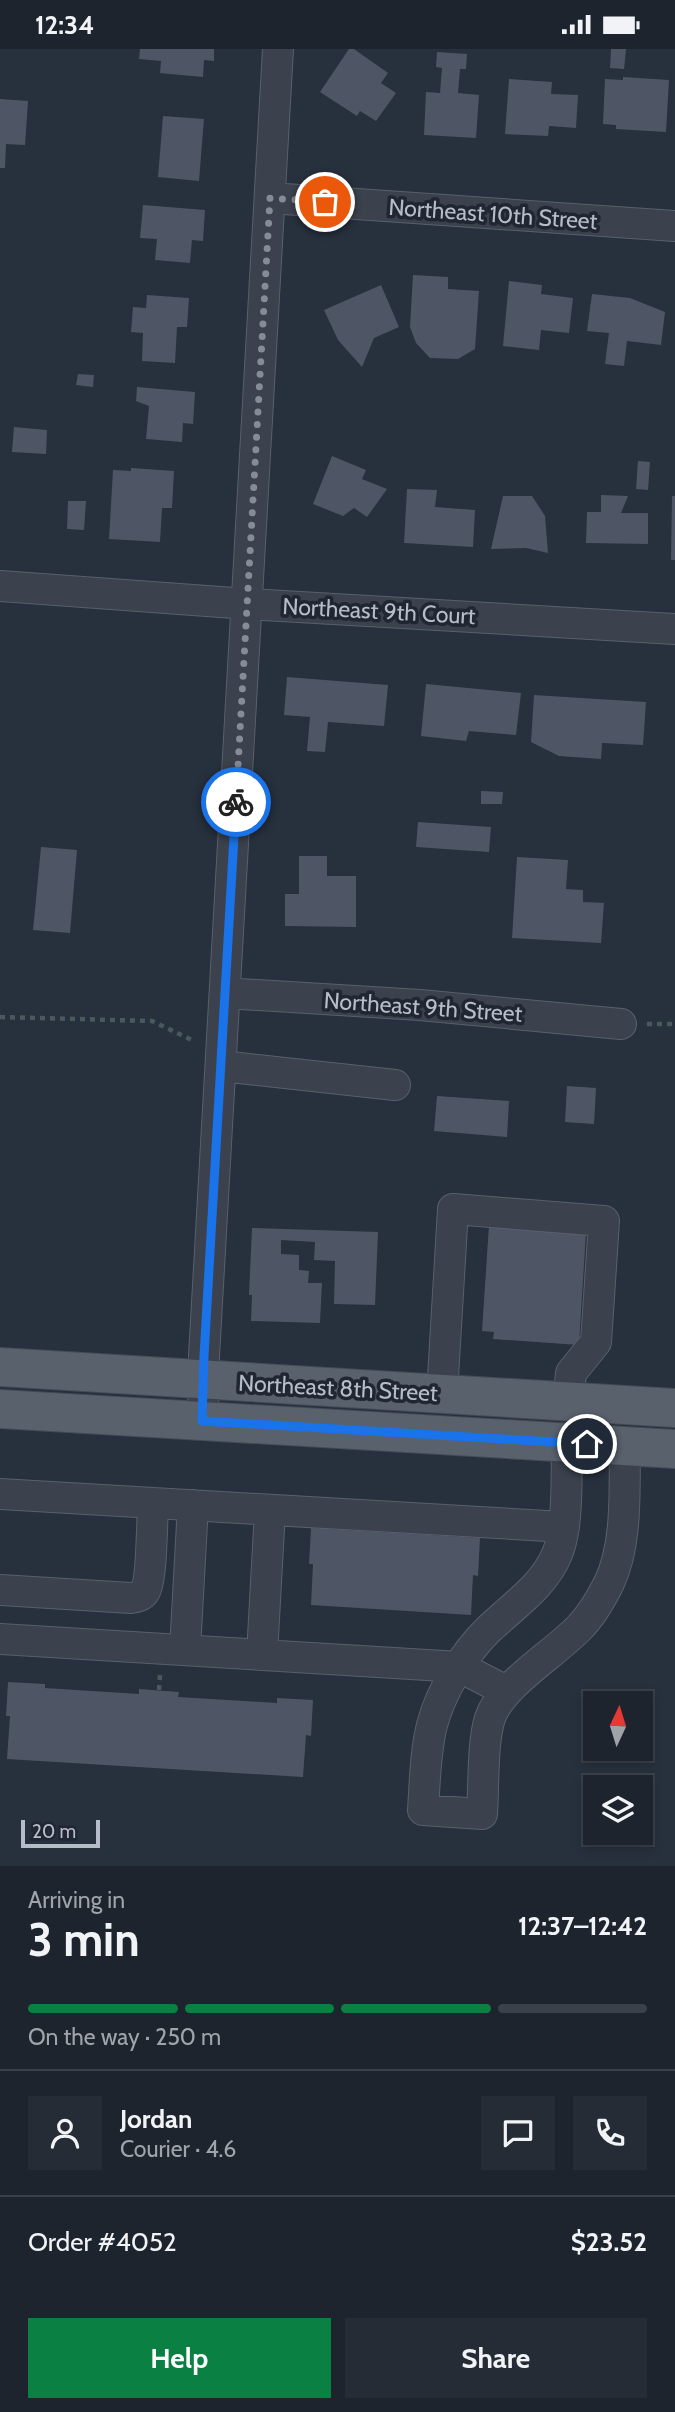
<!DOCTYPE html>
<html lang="en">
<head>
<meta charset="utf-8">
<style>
  :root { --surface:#1d242e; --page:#252c36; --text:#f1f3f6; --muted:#a0a4aa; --line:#3b414a; --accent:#0b8043 }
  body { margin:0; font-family:Cabin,sans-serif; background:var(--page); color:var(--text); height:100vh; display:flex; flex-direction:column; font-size:26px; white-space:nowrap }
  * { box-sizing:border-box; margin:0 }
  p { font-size:23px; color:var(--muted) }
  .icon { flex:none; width:38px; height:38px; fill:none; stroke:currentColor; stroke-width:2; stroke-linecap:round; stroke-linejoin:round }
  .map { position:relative; height:1817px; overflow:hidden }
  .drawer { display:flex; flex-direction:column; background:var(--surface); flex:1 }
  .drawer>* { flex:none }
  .needle { width:46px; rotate:4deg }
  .buttons { position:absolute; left:583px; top:1642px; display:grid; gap:14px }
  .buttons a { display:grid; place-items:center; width:70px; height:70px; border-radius:0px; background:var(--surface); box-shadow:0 4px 10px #0003,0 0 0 2px var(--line); font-size:35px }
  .scale { position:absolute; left:21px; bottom:18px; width:79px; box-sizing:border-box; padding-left:7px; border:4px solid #b7bdc8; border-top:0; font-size:19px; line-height:24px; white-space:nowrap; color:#b7bdc8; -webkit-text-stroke:5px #202732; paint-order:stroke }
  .pin { position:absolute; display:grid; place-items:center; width:60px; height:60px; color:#fff; margin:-30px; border:4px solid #fff; border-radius:50%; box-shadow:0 2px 7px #0007 }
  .courier { position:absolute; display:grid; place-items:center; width:70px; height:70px; margin:-35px; border:5px solid #1a73e8; border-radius:50%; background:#fff; color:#222; box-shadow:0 2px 9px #0007 }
  .summary em { font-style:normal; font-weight:700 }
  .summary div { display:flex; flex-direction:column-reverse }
  .summary { display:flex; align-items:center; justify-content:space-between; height:119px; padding:0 28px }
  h1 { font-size:46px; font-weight:700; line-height:52px }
  .bar { display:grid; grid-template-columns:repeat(4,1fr); gap:10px 7px; align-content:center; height:84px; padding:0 28px }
  .bar i { height:9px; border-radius:5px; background:var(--line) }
  .bar .on { background:var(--accent) }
  .bar p { grid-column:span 4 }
  .line { display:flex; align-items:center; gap:18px; padding:0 28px; border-top:2px solid var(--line) }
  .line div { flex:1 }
  .round { display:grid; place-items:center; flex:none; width:74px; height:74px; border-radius:0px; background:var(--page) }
  .cta { display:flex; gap:14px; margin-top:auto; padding:14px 28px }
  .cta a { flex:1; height:80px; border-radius:0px; background:var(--accent); color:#fff; font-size:28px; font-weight:700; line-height:80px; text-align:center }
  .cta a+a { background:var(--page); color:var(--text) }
  .status { display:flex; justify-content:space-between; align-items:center; height:49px; padding:0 35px; background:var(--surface); direction:ltr }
  .status svg { height:19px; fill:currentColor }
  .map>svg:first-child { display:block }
  .building { fill:#4e5665 }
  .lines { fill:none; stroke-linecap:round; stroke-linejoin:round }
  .minor-casing { stroke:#59606b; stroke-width:32 }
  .major-casing { stroke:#444b56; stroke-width:40 }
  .path { stroke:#495a5d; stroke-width:4.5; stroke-dasharray:5 5; stroke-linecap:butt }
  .minor { stroke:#3b424d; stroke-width:30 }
  .major { stroke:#59616d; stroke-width:38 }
  .done { stroke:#858c97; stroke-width:7; stroke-dasharray:0 12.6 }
  .route { stroke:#1a73e8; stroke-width:9 }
  .labels { text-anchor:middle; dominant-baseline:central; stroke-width:7; stroke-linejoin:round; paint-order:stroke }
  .street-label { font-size:23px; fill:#b7bdc8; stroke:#202732 }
</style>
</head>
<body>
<div class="status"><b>12:34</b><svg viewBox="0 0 49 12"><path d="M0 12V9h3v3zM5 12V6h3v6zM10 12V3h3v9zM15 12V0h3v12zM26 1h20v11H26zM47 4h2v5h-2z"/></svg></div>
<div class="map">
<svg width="675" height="1817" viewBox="0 0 675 1817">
  <rect width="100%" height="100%" fill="#27303d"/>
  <path class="building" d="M140 0H214V12L204 11 203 28 160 24 161 12 139 10Z
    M349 0H354L388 24 381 34 396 44 376 72 360 62 357 67 320 43Z
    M611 0H626L624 20 610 19Z
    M437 3 467 5 466 20H460L458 44 479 46 476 89 424 86 426 43 440 44 442 19 436 18Z
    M623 28 669 31 666 83 616 80V76L603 75 605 30 623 31Z
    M509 30 552 33 551 45 578 46 576 79 549 77 548 87 505 85Z
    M0 50 28 52 25 96 6 95 5 119H0Z
    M163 67 204 70 199 132 158 128Z
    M143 156 205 161 203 192 192 191 190 214 155 211 157 190 140 189Z
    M413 226 448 228V240L479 242 475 300 458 310 430 309 416 294 410 278Z
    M509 232 542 236 541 245 573 249 569 284 541 281 539 301 503 297Z
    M381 236 399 278 374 289 362 318 338 291 324 261Z
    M592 245 630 249 665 263 661 296 627 292 624 317 605 315 609 284 587 282Z
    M147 246 189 249 187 278H177L175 314 142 312 143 284 131 283 133 258 146 259Z
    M78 325 94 326 93 338 76 336Z
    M137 338 195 343 193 375 183 374 182 393 146 390 149 357 136 352Z
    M14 378 47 381 46 405 12 403Z
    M332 407 366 421 362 430 387 440 367 468 354 459 343 467 313 455Z
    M638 412 650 413 648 441 636 440Z
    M131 419 174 422 172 459H162L160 493 109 490 113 421 131 422Z
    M407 440 437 441 435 458 475 461 473 498 404 494Z
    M601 446 628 447 621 464H648V495L586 494 587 463H601Z
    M503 447H532L545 467 548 504 526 499 491 500Z
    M672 447H675V511H671Z
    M68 452H86L84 481 67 480Z
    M287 628 388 636 384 677 328 673 325 703 307 702 310 668 284 666Z
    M426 635 521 644 516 686 469 682 466 692 421 687Z
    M534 646 646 653 643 696 602 694 601 710 559 707 531 693Z
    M481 742 503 743 502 755H481Z
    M418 773 491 778 489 803 416 798Z
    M41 798 77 801 70 884 33 881Z
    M299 807H327V827H356V878L285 877V845H299Z
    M517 808 568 811 566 840 583 841V853L604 854 601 894 512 889Z
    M567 1037 596 1039 594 1075 565 1073Z
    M437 1047 509 1052 507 1088 434 1082Z
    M489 1176 586 1183 579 1296 493 1290 494 1283 482 1282Z
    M252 1179 378 1183 375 1256 334 1255 335 1212 314 1211 315 1193 281 1191V1205L299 1206V1221L309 1222 308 1234H322L320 1274 251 1272 252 1246H249Z
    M311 1479 480 1489 478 1527 473 1526 471 1566 311 1556 313 1515H309Z
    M8 1633 45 1635V1639L139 1645V1640L179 1643 178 1648 277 1654V1649L313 1651 311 1687 306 1686 303 1728 7 1710 10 1667H6Z"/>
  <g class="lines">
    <defs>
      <path id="minor" d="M270 149 675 177
        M0 537 248 555 675 580
        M225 944 420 956 621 975
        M221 1017 395 1036
        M442 1345 453 1160 604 1172 596 1293 571 1324 568 1353
        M203 1372 204 1307 278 0
        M567 1393C566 1424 569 1478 557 1505 544 1537 514 1556 489 1580 464 1604 441 1642 432 1676 425 1704 425 1733 423 1761L482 1765C484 1738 482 1694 490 1669 501 1636 554 1605 579 1579 591 1567 601 1550 609 1534 628 1494 624 1441 625 1397
        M0 1445 564 1478
        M0 1541 131 1549C137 1548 142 1547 145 1542 152 1531 152 1470 153 1454
        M0 1590 460 1618 506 1642
        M185 1601 193 1456
        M262 1606 270 1461"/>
      <path id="major" d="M0 1318 675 1359
        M0 1360 675 1400"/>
    </defs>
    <use href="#minor" class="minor-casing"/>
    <use href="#major" class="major-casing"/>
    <path class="path" d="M0 968 152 972 194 992
      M647 975H675
      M159 1641 160 1626"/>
    <use href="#minor" class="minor"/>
    <use href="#major" class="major"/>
  </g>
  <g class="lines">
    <path class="done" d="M236 753 270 149 325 153"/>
    <path class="route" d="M236 753 204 1307 202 1372 587 1395"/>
  </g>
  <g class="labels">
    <g class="street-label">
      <text transform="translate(493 165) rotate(4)">Northeast 10th Street</text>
      <text transform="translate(379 562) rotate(3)">Northeast 9th Court</text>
      <text transform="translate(423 958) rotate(4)">Northeast 9th Street</text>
      <text transform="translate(338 1339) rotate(3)">Northeast 8th Street</text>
    </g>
  </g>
</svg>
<div class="buttons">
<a><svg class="needle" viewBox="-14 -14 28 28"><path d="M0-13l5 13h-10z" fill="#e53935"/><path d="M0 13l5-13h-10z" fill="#a0a4aa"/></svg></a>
<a><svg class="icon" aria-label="layers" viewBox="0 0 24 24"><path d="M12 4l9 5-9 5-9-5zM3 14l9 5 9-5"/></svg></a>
</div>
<div class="scale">20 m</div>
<div class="pin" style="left:325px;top:153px;background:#ea580c"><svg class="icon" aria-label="bag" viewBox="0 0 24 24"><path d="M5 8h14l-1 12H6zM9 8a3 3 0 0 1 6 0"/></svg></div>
<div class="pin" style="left:587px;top:1395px;background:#1f2937"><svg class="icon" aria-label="home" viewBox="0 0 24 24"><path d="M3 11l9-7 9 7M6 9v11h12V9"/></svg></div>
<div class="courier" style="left:236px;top:753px"><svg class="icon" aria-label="bike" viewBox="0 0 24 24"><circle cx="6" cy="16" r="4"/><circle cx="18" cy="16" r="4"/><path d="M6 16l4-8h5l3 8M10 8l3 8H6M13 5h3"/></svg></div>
</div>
<section class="drawer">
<div class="summary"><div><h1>3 min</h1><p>Arriving in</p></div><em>12:37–12:42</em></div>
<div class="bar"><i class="on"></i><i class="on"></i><i class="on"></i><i></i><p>On the way · 250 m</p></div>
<div class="line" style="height:126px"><a class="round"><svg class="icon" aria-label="person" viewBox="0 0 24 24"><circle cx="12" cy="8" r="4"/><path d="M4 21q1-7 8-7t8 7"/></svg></a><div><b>Jordan</b><p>Courier · 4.6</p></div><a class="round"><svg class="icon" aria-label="chat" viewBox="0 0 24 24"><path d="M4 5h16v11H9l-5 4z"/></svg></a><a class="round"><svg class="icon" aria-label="phone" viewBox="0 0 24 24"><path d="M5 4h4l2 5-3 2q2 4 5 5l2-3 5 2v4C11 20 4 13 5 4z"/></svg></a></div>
<div class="line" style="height:91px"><div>Order #4052</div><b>$23.52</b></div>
<div class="cta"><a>Help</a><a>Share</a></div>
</section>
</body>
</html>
